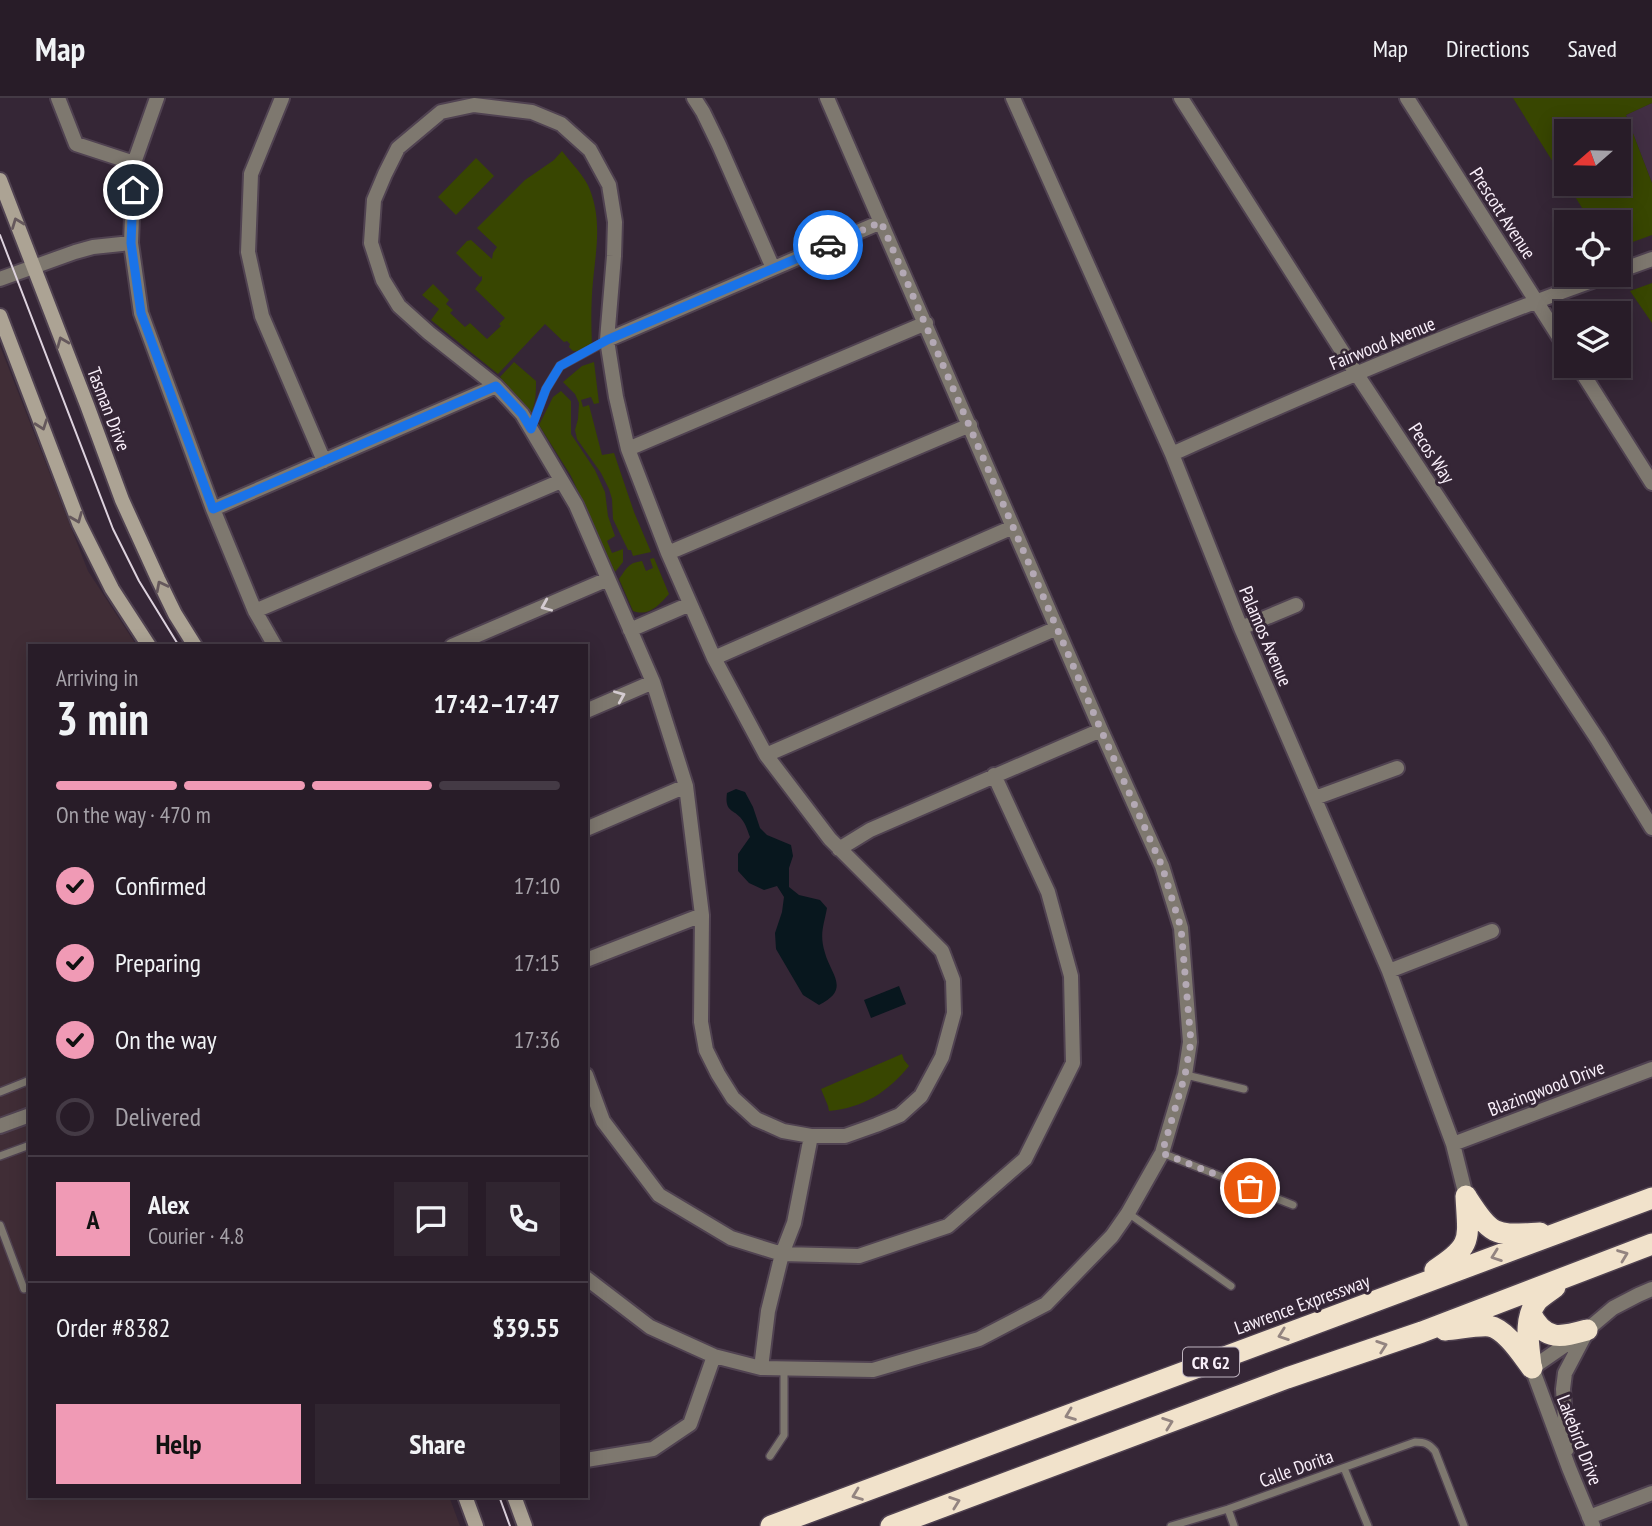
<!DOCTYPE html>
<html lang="en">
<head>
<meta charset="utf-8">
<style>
  :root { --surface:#281c28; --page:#302530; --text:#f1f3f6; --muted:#a5a1a8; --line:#443a45; --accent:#f09ab5 }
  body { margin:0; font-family:"PT Sans Narrow",sans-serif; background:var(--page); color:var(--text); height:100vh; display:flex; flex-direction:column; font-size:26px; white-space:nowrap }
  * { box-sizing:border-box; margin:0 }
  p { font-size:23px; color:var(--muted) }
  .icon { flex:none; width:38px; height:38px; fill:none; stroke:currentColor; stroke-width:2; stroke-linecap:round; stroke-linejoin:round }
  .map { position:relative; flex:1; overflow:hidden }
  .details { position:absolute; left:28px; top:546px; width:560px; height:854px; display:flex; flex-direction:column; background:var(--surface); border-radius:0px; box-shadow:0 4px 18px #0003,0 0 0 2px var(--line) }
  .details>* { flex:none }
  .needle { width:46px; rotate:250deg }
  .tools { position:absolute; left:1554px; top:21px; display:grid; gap:14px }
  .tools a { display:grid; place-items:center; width:77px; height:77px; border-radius:0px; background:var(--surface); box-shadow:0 4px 18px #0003,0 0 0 2px var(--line); font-size:35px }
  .pin { position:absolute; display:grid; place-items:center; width:60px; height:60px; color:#fff; margin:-30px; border:4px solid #fff; border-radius:50%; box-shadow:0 2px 7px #0007 }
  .courier { position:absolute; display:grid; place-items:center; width:70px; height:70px; margin:-35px; border:5px solid #1a73e8; border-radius:50%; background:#fff; color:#222; box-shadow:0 2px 9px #0007 }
  .headline em { font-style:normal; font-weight:600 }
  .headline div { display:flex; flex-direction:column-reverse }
  .headline { display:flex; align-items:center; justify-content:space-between; height:119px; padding:0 28px }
  h1 { font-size:46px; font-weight:600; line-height:52px }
  .bar { display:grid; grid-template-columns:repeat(4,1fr); gap:10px 7px; align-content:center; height:84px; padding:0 28px }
  .bar i { height:9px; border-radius:5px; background:var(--line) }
  .bar .selected { background:var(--accent) }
  .bar p { grid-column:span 4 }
  .line { display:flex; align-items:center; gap:18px; padding:0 28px; border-top:2px solid var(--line) }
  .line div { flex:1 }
  .round { display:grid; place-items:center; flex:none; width:74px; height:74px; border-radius:0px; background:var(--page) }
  ol { padding:0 28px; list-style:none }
  li { display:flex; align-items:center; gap:21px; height:77px }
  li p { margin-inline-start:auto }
  li .icon { padding:7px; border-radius:50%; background:var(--accent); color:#111; stroke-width:4 }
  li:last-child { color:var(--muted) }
  li i { width:38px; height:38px; border:4px solid var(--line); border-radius:50% }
  .button { display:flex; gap:14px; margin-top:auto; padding:14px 28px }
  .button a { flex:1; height:80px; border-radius:0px; background:var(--accent); color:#111; font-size:28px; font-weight:600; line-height:80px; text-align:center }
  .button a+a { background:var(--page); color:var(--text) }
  header { display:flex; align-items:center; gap:42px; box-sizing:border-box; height:98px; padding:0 35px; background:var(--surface); border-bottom:2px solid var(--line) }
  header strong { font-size:33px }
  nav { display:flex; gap:38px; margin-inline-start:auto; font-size:24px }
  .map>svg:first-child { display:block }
  .commercial { fill:#402d36 }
  .built { fill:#412e43 }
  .green { fill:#384601 }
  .water { fill:#08171e }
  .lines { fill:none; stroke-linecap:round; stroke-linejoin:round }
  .lane-casing { stroke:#504251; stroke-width:10 }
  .street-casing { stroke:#504251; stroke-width:18 }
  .secondary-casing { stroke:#504251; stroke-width:18 }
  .highway-casing { stroke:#504251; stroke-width:24 }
  .lane { stroke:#7e786f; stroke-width:7 }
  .street { stroke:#7e786f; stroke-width:14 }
  .secondary { stroke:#aca394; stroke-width:14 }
  .highway { stroke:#f1e2cb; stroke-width:21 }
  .tram { stroke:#ddd2de; stroke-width:2 }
  .oneway { stroke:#65585c }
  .oneway2 { stroke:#d4cbd0 }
  .oneway3 { stroke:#938480 }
  .done { stroke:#b4a9b5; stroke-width:7; stroke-dasharray:0 12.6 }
  .route { stroke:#1a73e8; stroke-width:9 }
  .labels { text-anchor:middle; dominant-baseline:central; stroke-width:6; stroke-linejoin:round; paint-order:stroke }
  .shield { fill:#352636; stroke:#beb3bf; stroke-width:2 }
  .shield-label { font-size:18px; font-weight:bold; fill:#f9effa }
  .street-label { font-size:19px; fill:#f9effa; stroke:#352636 }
</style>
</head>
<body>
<header>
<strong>Map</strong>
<nav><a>Map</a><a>Directions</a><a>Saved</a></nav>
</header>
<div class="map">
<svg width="1652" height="1428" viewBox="0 0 1652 1428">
  <rect width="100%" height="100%" fill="#352636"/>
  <path class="commercial" d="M0 248 88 473 137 548H30V1398H449L460 1428H0Z"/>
  <path class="built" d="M1652 5V85L1626 17Z"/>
  <path class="green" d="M1513 0H1652V5L1626 17 1652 85V137L1619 149V124H1591L1567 86H1619V33H1566V85Z
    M562 53C571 65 585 78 590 92 602 123 596 152 593 183 591 204 591 226 592 247L579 253H573L569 249 570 246 567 243 564 244 545 226 498 276 431 222 439 211 422 197 433 186 449 202 446 206 453 212 450 215 465 229 470 225 487 241 501 228 499 226 505 220 475 191 482 182V178L480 179 456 155 467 143 471 142 492 161 493 155 497 149 477 130 525 82 554 62Z
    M476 60 494 78 456 117 438 99Z
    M1652 185V225L1630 193Z
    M514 264 536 283C536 294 536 305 531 315L500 279Z
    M594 264 599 305 594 306 591 299 581 302 583 309 589 307 602 357 614 355 634 414 651 454 633 458 631 452H628L613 421 612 401 609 391 601 375 577 341 575 332 578 321 579 305 575 296 563 284 582 268Z
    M561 293 571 303V336L595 372 605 394 608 418 615 438 607 443 612 455 623 451V464L615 474 571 378 539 327 553 299Z
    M654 460 669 496C659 507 649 519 633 513L619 481C627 470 628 465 642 463L646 473 653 470 650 461Z
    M902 956 904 962 909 968C888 994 863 1010 829 1013L828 1008 821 991Z"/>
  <path class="water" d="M736 691 745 694 753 709 760 730 767 737 791 747 793 758 789 770V789L799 797 820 802 827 810C824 827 819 836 825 855 831 877 851 891 819 907L803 897 776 851 775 835 782 814 784 799 777 788 764 792 749 785 738 773V756L750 739C748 734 746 727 743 723 735 710 724 716 727 695Z
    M899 888 906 906 871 920 864 902Z"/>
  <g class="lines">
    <defs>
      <path id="lane" d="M531 330 546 291 560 268 606 243
        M1186 977 1244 991
        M0 994 30 982
        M1162 1055 1293 1107
        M0 1058 30 1047
        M1128 1115 1231 1188
        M0 1127 24 1191
        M770 1358 784 1337V1271
        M1344 1370 1368 1428
        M1228 1411 1234 1428
        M1171 1428 1228 1411 1415 1344C1425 1344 1429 1346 1435 1353L1464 1428"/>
      <path id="street" d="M58 0 76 46 134 65
        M157 0 134 65 131 145 141 215 213 411 255 513 275 548
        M282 0 251 76 248 154 262 218 324 363
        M694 0 703 14 719 47 773 170
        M1013 0 1172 356 1241 530 1389 873 1453 1046 1466 1098
        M1181 0 1356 275 1598 642 1652 730
        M1407 0 1566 250
        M474 7 532 14 561 26 590 52 609 87 615 124 614 158 607 242 616 299 628 351 668 455 714 560 766 657 830 741 942 853 953 882 954 915 942 959 921 998 900 1017 876 1027 845 1038H811L783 1033 756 1021 733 1000 718 976 706 952 701 924 702 817 686 688 653 584 576 407 522 316 496 288 429 235 399 208 383 182 371 145 374 102 385 76 398 50 441 14Z
        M1619 173 1652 161
        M0 181 75 154 93 149 131 145
        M607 242 881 124
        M1578 268 1652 385
        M628 351 926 225
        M1172 356C1316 292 1461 229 1609 177
        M213 411 496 288
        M668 455 970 327
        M255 513 561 383
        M1241 530 1296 507
        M630 532 690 506
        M452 548 608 481
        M714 560 1013 429
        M586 613 653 584
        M766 657 1057 530
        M1315 700 1397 670
        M586 731 686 688
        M839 751 870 732 1101 632
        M586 862 702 817
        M1389 873 1492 833
        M586 977 603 1023 659 1097 731 1140 782 1156 859 1158 948 1128 1025 1061 1073 965 1071 878 1048 794 994 677
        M0 1028 30 1017
        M1453 1046 1652 971
        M586 1180 650 1229 714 1258 761 1270 873 1272 979 1241 1046 1206 1112 1138 1128 1115 1162 1055 1185 977 1190 944 1181 830 1162 768 1101 632 827 0
        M761 1270 768 1213 782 1156 794 1125 811 1038
        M1567 1351 1563 1291 1565 1275 1585 1237
        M586 1362 653 1351 690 1326 714 1258
        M1589 1419 1652 1395
        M1593 1428 1569 1370 1532 1270 1587 1232 1613 1210 1638 1197 1652 1191"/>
      <path id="secondary" d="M0 82 87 307 122 402 158 481 175 516 195 548
        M0 218 79 425 112 491 149 548
        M465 1398 476 1428
        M514 1398 525 1428"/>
      <path id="highway" d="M1467 1100C1493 1140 1495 1137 1540 1135
        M1435 1172C1474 1147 1468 1141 1466 1098
        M1531 1216C1545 1244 1562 1239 1587 1232
        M1445 1232C1458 1231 1477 1227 1489 1228 1506 1231 1522 1257 1532 1270
        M1531 1268C1529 1247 1523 1221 1537 1203 1542 1198 1550 1193 1555 1189
        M771 1428 1652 1100
        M891 1428 1287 1280 1422 1234 1652 1146"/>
    </defs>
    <use href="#lane" class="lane-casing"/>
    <use href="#street" class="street-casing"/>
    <use href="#secondary" class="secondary-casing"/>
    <use href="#highway" class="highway-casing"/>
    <use href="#lane" class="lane"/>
    <use href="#street" class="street"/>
    <use href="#secondary" class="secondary"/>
    <use href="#highway" class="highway"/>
    <path class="tram" d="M0 137 113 431 139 483 179 548
      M499 1398 510 1428"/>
  </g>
  <defs><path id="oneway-chevron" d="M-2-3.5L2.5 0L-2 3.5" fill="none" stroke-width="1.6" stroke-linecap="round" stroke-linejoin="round" transform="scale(1.75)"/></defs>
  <g class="oneway">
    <use href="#oneway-chevron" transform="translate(17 125) rotate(-111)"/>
    <use href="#oneway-chevron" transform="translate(62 244) rotate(-112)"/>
    <use href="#oneway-chevron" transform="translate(42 327) rotate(70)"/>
    <use href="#oneway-chevron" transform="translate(77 420) rotate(68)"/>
    <use href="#oneway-chevron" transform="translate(161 488) rotate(-117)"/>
  </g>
  <g class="oneway2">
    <use href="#oneway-chevron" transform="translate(546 508) rotate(157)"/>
    <use href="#oneway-chevron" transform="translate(620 598) rotate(-23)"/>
  </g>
  <g class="oneway3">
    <use href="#oneway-chevron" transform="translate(1623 1157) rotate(-21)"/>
    <use href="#oneway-chevron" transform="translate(1496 1158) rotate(160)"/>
    <use href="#oneway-chevron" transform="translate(1283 1237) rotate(160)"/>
    <use href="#oneway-chevron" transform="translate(1382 1248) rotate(-19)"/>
    <use href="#oneway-chevron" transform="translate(1070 1317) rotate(159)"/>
    <use href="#oneway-chevron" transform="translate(1168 1325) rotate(-20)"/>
    <use href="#oneway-chevron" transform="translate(857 1397) rotate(159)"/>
    <use href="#oneway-chevron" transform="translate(955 1404) rotate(-20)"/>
  </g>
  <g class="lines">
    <path class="done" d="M828 147 881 124 1101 632 1162 768 1181 830 1191 944 1185 977 1162 1055 1250 1090"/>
    <path class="route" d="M133 92 131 145 141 215 213 411 496 288 522 316 531 331 546 291 560 268 607 242 828 147"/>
  </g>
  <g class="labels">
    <rect class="shield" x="1183" y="1249.5" width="56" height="29" rx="5"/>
    <g class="shield-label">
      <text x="1211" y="1264">CR G2</text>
    </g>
    <g class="street-label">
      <text transform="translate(1503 115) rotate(57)">Prescott Avenue</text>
      <text transform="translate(1382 245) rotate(-22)">Fairwood Avenue</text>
      <text transform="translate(109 311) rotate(69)">Tasman Drive</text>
      <text transform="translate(1432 355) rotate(57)">Pecos Way</text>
      <text transform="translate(1266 538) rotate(67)">Palamos Avenue</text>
      <text transform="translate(1546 990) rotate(-21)">Blazingwood Drive</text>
      <text transform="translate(1302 1206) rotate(-20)">Lawrence Expressway</text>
      <text transform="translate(1580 1342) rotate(69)">Lakebird Drive</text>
      <text transform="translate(1296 1370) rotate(-20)">Calle Dorita</text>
    </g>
  </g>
</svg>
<div class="tools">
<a><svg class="needle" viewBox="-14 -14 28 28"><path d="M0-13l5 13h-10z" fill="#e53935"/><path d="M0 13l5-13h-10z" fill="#a5a1a8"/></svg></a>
<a><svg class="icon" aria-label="locate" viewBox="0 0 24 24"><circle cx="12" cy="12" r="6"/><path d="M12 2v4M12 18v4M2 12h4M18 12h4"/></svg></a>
<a><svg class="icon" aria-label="layers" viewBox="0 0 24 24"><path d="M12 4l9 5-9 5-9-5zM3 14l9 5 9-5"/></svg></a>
</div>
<div class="pin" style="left:1250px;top:1090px;background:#ea580c"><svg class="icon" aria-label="bag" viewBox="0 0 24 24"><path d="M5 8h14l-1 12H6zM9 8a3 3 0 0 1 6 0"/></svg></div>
<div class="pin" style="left:133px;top:92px;background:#1f2937"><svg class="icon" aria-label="home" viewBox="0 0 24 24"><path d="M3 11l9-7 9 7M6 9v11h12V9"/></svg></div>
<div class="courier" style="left:828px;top:147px"><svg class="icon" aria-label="car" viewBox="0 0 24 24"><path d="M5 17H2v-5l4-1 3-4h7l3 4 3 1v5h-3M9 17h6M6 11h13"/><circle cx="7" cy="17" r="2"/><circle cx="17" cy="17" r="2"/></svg></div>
<section class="details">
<div class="headline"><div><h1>3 min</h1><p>Arriving in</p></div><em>17:42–17:47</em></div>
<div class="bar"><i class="selected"></i><i class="selected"></i><i class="selected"></i><i></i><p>On the way · 470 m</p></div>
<ol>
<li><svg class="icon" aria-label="check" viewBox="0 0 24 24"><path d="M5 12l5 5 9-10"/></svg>Confirmed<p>17:10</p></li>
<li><svg class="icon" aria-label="check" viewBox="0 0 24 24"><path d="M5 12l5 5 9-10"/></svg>Preparing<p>17:15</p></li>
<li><svg class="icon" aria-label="check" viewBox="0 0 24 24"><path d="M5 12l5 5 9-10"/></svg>On the way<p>17:36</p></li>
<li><i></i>Delivered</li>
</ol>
<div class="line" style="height:126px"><b class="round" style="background:var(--accent);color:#111">A</b><div><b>Alex</b><p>Courier · 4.8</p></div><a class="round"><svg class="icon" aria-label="chat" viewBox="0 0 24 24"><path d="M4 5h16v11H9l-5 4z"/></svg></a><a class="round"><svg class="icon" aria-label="phone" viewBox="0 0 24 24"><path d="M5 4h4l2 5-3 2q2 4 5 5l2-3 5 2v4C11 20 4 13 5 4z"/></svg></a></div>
<div class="line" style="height:91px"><div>Order #8382</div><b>$39.55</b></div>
<div class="button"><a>Help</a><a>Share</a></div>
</section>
</div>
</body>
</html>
